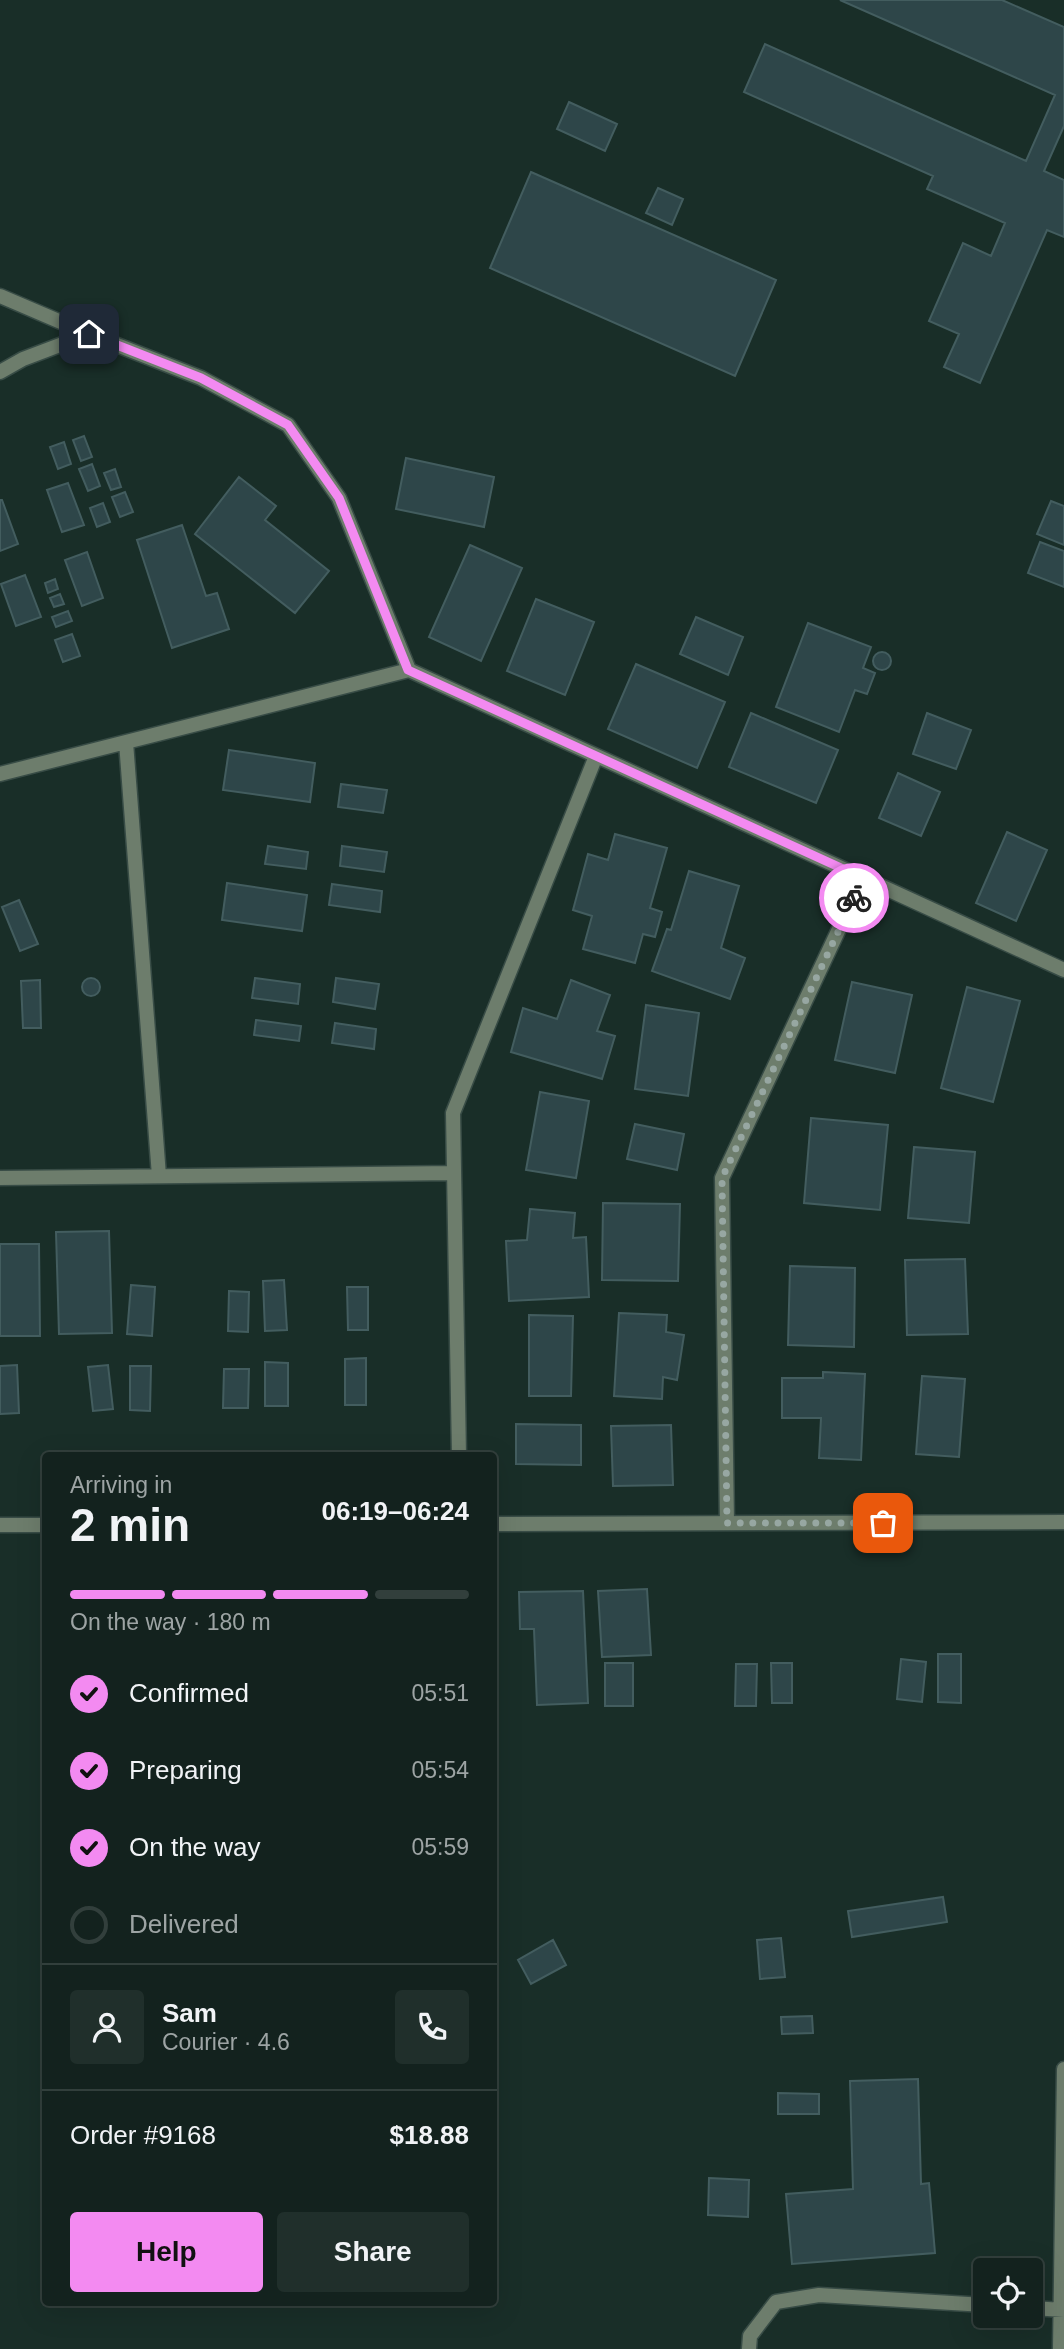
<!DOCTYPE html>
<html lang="en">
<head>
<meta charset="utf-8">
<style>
  :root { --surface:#13221e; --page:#202f2b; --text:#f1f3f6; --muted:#9da4a4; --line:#323f3c; --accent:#f38af1 }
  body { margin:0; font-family:Helvetica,sans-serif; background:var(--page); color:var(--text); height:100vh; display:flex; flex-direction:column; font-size:26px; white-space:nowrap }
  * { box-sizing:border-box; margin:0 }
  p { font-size:23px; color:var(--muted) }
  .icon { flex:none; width:38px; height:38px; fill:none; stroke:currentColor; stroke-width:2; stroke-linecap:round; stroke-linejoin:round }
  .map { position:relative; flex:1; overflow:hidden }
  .side { position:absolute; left:42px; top:1452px; width:455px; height:854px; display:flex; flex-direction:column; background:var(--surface); border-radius:7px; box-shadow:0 7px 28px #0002,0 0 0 2px var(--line) }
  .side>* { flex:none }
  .fabs { position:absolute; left:973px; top:2258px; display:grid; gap:14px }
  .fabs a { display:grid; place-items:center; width:70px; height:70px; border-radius:7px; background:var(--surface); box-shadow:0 7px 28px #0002,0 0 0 2px var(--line); font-size:35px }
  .pin { position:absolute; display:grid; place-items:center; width:60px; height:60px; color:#fff; margin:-30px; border-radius:14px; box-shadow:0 4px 10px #0006 }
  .courier { position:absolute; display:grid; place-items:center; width:70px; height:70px; margin:-35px; border:5px solid #f38af1; border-radius:50%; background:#fff; color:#222; box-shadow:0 2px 9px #0007 }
  .overview em { font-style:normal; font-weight:700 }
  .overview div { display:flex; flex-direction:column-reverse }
  .overview { display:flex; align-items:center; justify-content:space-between; height:119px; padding:0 28px }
  h1 { font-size:46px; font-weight:700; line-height:52px }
  .bar { display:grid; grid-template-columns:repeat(4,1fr); gap:10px 7px; align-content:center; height:84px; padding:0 28px }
  .bar i { height:9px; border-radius:5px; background:var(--line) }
  .bar .current { background:var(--accent) }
  .bar p { grid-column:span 4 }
  .line { display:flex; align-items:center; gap:18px; padding:0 28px; border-top:2px solid var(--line) }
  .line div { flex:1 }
  .round { display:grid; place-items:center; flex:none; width:74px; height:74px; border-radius:7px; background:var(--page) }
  ol { padding:0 28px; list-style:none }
  li { display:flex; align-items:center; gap:21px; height:77px }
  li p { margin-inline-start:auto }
  li .icon { padding:7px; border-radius:50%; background:var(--accent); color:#111; stroke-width:4 }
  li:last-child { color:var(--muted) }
  li i { width:38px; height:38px; border:4px solid var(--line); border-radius:50% }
  .action { display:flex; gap:14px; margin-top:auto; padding:14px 28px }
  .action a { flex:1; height:80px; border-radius:7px; background:var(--accent); color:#111; font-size:28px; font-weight:700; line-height:80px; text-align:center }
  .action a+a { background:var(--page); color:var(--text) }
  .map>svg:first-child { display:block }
  .building { fill:#2e4649; stroke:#435d5f; stroke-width:2 }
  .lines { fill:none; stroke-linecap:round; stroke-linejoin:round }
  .street-casing { stroke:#384c46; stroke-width:17 }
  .street { stroke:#6d7d6c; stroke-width:14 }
  .done { stroke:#97a7a2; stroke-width:7; stroke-dasharray:0 12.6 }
  .route { stroke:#f38af1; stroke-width:9 }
</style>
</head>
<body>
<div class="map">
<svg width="1064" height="2349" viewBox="0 0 1064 2349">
  <rect width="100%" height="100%" fill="#192e28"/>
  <path class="building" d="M840 0H1002L1064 27V126L1044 171 1064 180V237L1047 230 980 383 944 367 959 334 929 321 963 243 991 256 1005 223 927 189 933 176 744 92 765 44 1026 161 1055 95Z
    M569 102 617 124 605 151 557 129Z
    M531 172 776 280 735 376 490 268Z
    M658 188 683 199 672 225 646 213Z
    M84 436 92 457 81 461 73 440Z
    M64 442 71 464 58 469 50 447Z
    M406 458 494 477 484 527 396 509Z
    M92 464 100 486 88 491 79 469Z
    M115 469 121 487 111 490 104 473Z
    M239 477 276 506 265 520 329 571 295 613 195 534Z
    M68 483 84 525 62 532 47 490Z
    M125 492 133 512 120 517 112 497Z
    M0 500H2L18 544 0 551Z
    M1051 501 1064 506V545L1037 534Z
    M103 503 110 522 97 527 90 508Z
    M182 525 206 596 217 593 229 629 172 648 137 540Z
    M1040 542 1064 551V587L1028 573Z
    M470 545 522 568 481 661 429 637Z
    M87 552 103 598 82 606 65 560Z
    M25 575 41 617 16 626 1 584Z
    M55 579 58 589 48 593 45 583Z
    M60 594 64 604 54 607 50 598Z
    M536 599 594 622 565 695 507 671Z
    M68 611 72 621 56 627 52 617Z
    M696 617 743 637 728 675 680 654Z
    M808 623 871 647 863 668 875 673 867 694 855 690 839 732 776 707Z
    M72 634 80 656 63 662 55 640Z
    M873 661a9 9 0 1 1 18 0a9 9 0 1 1-18 0Z
    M636 664 725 702 697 768 608 729Z
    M751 713 838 750 816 803 729 767Z
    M927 713 971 730 956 769 913 754Z
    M229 750 315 763 310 802 223 790Z
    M898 773 940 792 921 836 879 818Z
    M341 784 387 790 383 813 338 807Z
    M1007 832 1047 850 1016 921 976 903Z
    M615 834 667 848 650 908 662 912 655 937 643 934 635 963 583 949 592 916 573 910 588 854 608 860Z
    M268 846 308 852 306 869 265 864Z
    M342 846 387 852 384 872 340 866Z
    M689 871 739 886 721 948 745 958 730 999 652 971 667 929 671 930Z
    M227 883 307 895 302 931 222 920Z
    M332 884 382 891 380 912 329 905Z
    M19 900 38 944 20 951 2 907Z
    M255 978 300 984 298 1004 252 998Z
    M336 978 379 984 375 1009 333 1002Z
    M82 987a9 9 0 1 1 18 0a9 9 0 1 1-18 0Z
    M40 980 41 1028H23L21 981Z
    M571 980 610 995 597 1031 615 1036 602 1079 511 1052 523 1008 557 1019Z
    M852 982 912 995 895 1073 835 1060Z
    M967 987 1020 1001 993 1102 941 1088Z
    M646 1005 699 1013 688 1096 635 1089Z
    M256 1020 301 1026 299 1041 254 1035Z
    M335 1023 376 1029 374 1049 332 1043Z
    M540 1092 589 1101 576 1178 526 1170Z
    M811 1118 888 1125 880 1210 804 1203Z
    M635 1124 684 1134 677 1170 627 1159Z
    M914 1147 975 1152 969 1223 908 1218Z
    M603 1203 680 1204 678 1281 602 1280Z
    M530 1209 575 1213 573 1238 586 1237 589 1297 509 1301 506 1241 527 1240Z
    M109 1231 112 1333 59 1334 56 1232Z
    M0 1244H39L40 1336H0Z
    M965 1259 968 1334 907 1335 905 1260Z
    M790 1266 855 1268 854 1347 788 1345Z
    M284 1280 287 1330 265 1331 263 1281Z
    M131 1285 155 1287 152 1336 127 1334Z
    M347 1287H368V1330H348Z
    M229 1291 249 1292 248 1332 228 1331Z
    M619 1313 667 1315 666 1332 684 1335 677 1380 663 1377 662 1399 614 1396Z
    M529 1315 573 1316 571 1396H529Z
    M366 1358V1405H345V1359Z
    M265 1362 288 1363V1406H265Z
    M17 1365 19 1413 0 1414V1366Z
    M108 1365 113 1409 93 1411 88 1367Z
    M130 1366H151L150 1411 130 1410Z
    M224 1369H249L248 1408H223Z
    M823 1372 865 1374 861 1460 819 1458 821 1418H782V1378H823Z
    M922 1376 965 1379 959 1457 916 1454Z
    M516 1424 581 1425V1465L516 1464Z
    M671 1425 673 1485 613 1486 611 1426Z
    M647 1589 651 1655 602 1657 598 1591Z
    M583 1591 588 1703 537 1705 534 1629H520L519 1592Z
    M938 1654H961V1703L938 1702Z
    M901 1659 926 1662 922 1702 897 1699Z
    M605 1663H633V1706H605Z
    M771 1663H792V1703H772Z
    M736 1664H757L756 1706H735Z
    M943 1897 947 1922 852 1937 848 1911Z
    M781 1938 785 1977 760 1979 757 1940Z
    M553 1940 566 1965 531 1984 518 1960Z
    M812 2016 813 2033 782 2034 781 2017Z
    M918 2079 921 2184 929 2183 935 2253 792 2264 786 2194 853 2189 850 2081Z
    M778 2093 819 2094V2114H778Z
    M709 2178 749 2180 748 2217 708 2215Z"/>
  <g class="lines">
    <defs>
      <path id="street" d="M0 296 89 334 201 378 288 425 339 498 409 670
        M0 372 23 359 89 334
        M126 742 159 1176
        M0 774 409 670 1064 970
        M0 1178 454 1173
        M459 1456 453 1113 596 756
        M727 1523 722 1178 863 878
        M494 1524 1064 1522
        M0 1525H46
        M1031 2308 1064 2310
        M749 2349 750 2336 776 2302 819 2295 985 2305
        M1060 2349 1064 2069"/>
    </defs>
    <use href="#street" class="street-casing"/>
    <use href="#street" class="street"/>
  </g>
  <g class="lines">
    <path class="done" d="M854 898 722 1178 727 1523H883"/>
    <path class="route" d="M89 334 201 378 288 425 339 498 408 670 863 878 854 898"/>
  </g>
</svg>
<div class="fabs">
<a><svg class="icon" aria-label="locate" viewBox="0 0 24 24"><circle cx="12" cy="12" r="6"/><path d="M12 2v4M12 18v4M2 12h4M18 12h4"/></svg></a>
</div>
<div class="pin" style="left:883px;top:1523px;background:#ea580c"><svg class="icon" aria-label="bag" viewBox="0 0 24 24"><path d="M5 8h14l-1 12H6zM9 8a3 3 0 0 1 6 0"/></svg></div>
<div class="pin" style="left:89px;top:334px;background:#1f2937"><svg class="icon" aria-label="home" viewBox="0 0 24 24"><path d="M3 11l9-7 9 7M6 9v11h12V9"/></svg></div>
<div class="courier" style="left:854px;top:898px"><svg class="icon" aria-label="bike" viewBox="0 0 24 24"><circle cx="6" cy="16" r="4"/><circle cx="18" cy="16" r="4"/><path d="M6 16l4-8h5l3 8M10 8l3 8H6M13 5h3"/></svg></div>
<section class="side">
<div class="overview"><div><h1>2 min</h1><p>Arriving in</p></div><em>06:19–06:24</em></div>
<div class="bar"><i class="current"></i><i class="current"></i><i class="current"></i><i></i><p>On the way · 180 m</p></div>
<ol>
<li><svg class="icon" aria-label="check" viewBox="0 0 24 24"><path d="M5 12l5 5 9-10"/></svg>Confirmed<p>05:51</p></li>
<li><svg class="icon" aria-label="check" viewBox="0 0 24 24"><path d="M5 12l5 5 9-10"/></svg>Preparing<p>05:54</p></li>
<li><svg class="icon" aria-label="check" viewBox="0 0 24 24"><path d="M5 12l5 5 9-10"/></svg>On the way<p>05:59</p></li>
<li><i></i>Delivered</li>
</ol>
<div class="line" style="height:126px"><a class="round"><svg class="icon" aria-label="person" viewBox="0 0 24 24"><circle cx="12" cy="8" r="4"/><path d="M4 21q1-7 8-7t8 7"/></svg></a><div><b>Sam</b><p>Courier · 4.6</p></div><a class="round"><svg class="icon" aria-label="phone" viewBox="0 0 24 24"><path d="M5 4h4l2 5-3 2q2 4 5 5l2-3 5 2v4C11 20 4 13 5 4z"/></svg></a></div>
<div class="line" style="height:91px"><div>Order #9168</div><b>$18.88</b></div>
<div class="action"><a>Help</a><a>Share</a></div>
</section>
</div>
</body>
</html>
